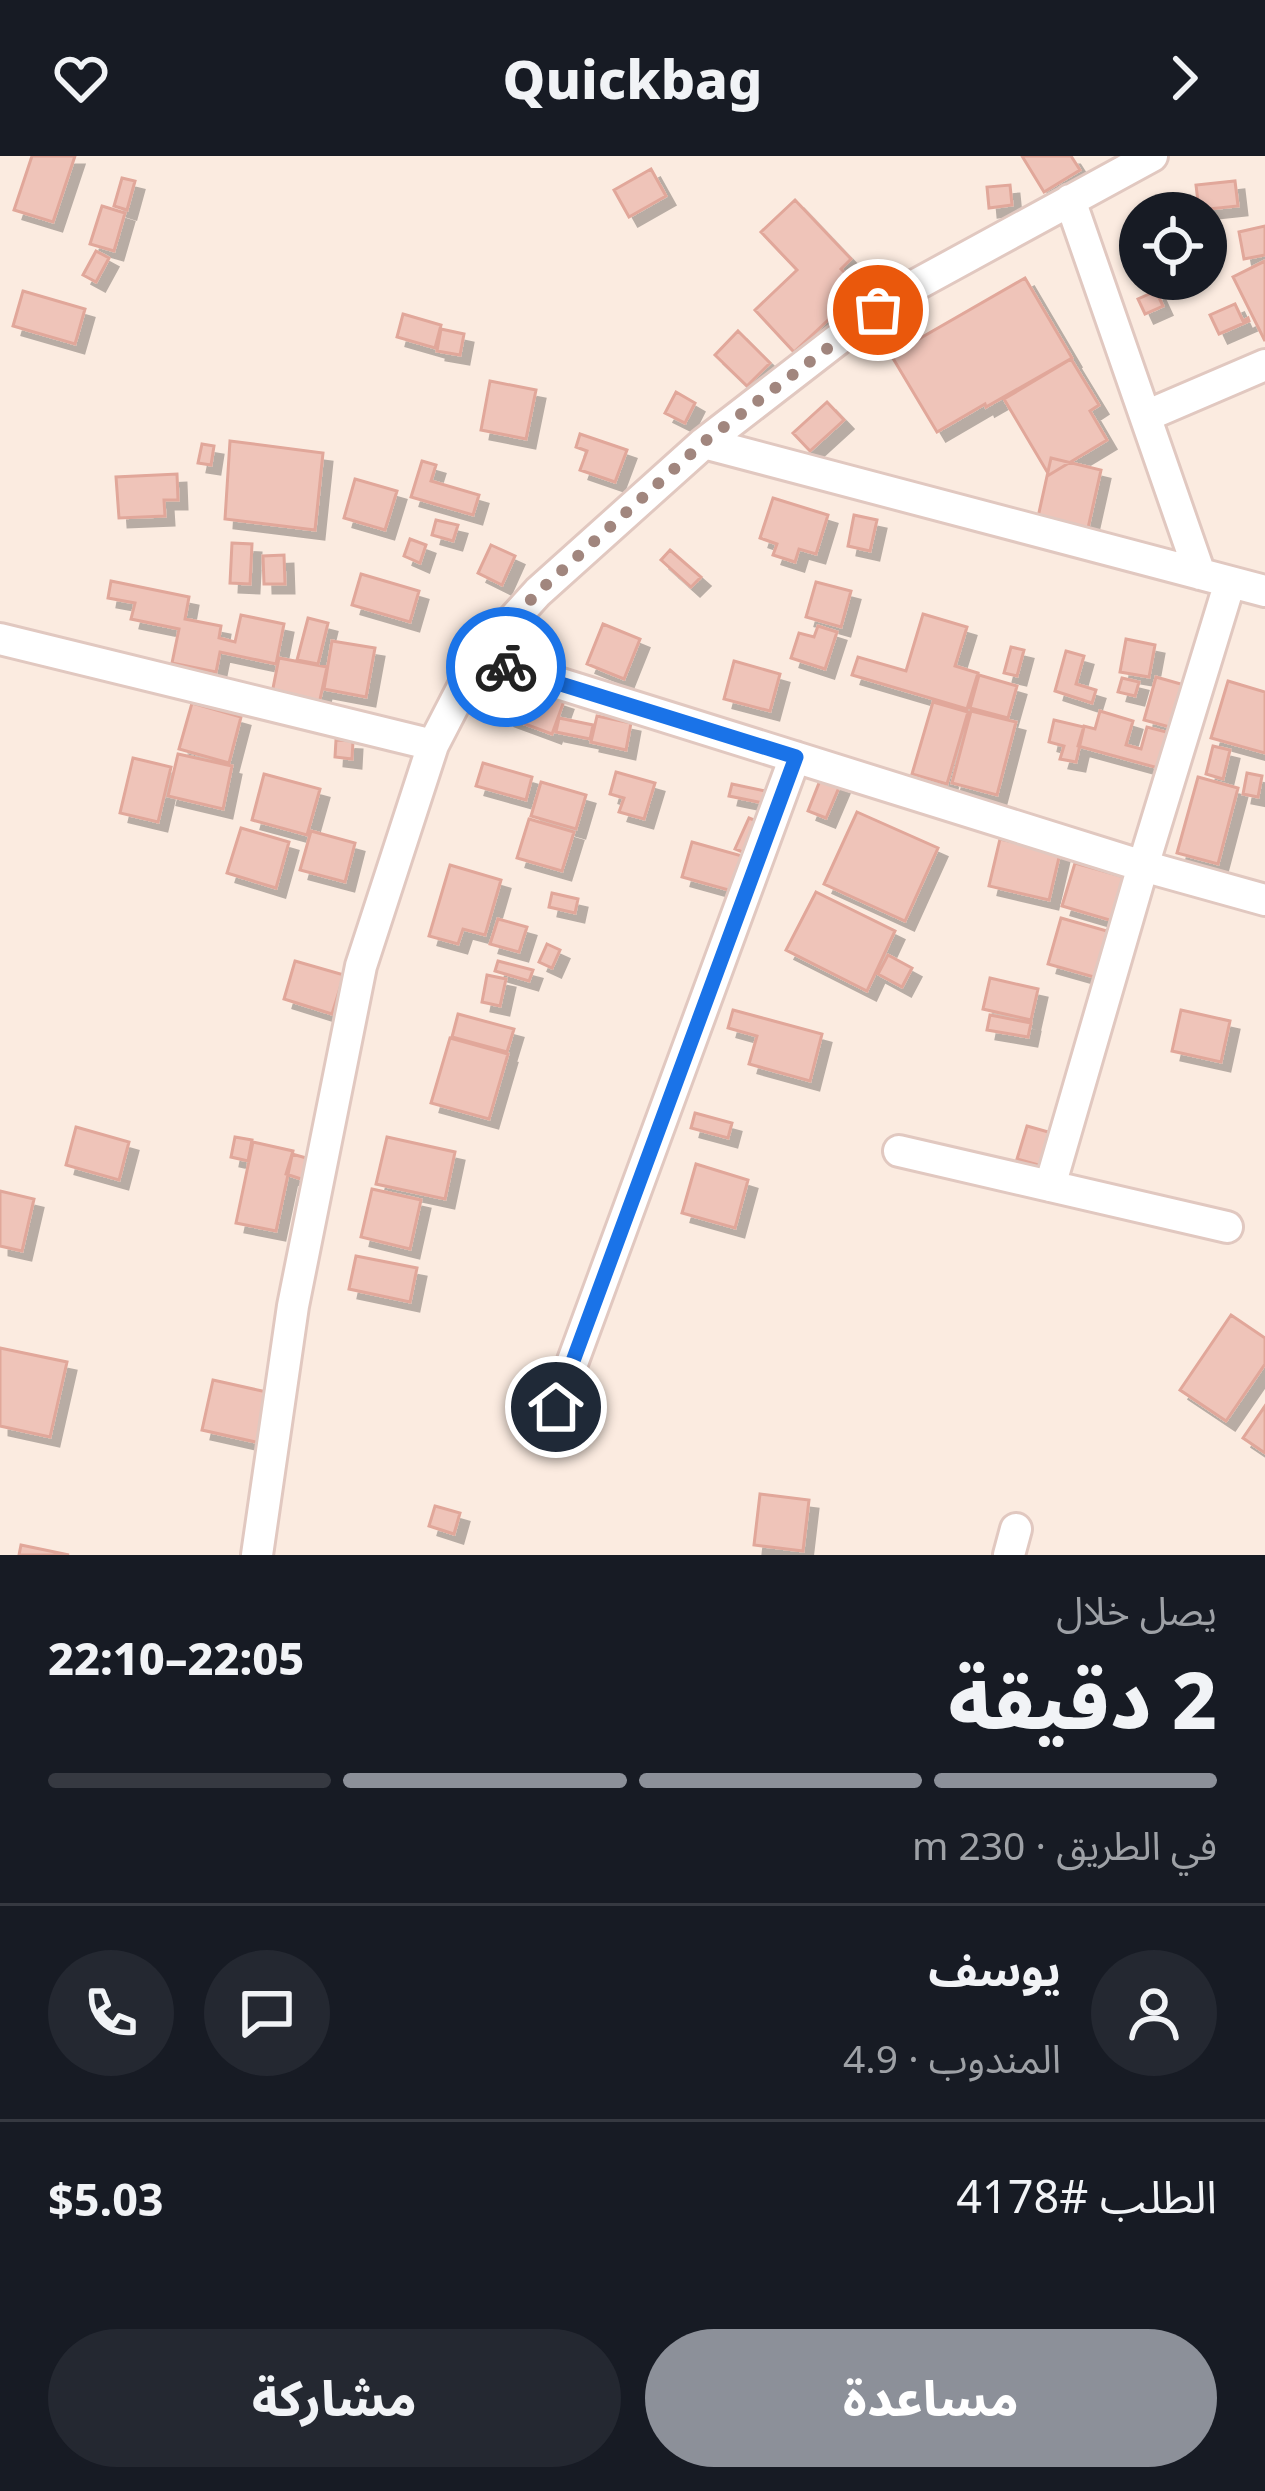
<!DOCTYPE html>
<html lang="ar">
<head>
<meta charset="utf-8">
<style>
  :root { --surface:#171b24; --page:#242831; --text:#f1f3f6; --muted:#9ea1a6; --line:#363941; --accent:#8c9099 }
  body { margin:0; font-family:"Noto Sans","Noto Sans Arabic",sans-serif; background:var(--page); color:var(--text); direction:rtl; height:100vh; display:flex; flex-direction:column; font-size:45px; white-space:nowrap }
  * { box-sizing:border-box; margin:0 }
  p { font-size:39px; color:var(--muted) }
  .icon { flex:none; width:66px; height:66px; fill:none; stroke:currentColor; stroke-width:2; stroke-linecap:round; stroke-linejoin:round }
  .map { position:relative; height:1399px; overflow:hidden; direction:ltr }
  .sheet { display:flex; flex-direction:column; background:var(--surface); flex:1 }
  .sheet>* { flex:none }
  .controls { position:absolute; left:1119px; top:36px; display:grid; gap:24px }
  .controls a { display:grid; place-items:center; width:108px; height:108px; border-radius:50%; background:var(--surface); box-shadow:0 3px 9px #0004; font-size:60px }
  .pin { position:absolute; display:grid; place-items:center; width:102px; height:102px; color:#fff; margin:-51px; border:6px solid #fff; border-radius:50%; box-shadow:0 3px 12px #0007 }
  .courier { position:absolute; display:grid; place-items:center; width:120px; height:120px; margin:-60px; border:9px solid #1a73e8; border-radius:50%; background:#fff; color:#222; box-shadow:0 3px 15px #0007 }
  .overview em { font-style:normal; font-weight:800 }
  .overview div { display:flex; flex-direction:column-reverse }
  .overview { display:flex; align-items:center; justify-content:space-between; height:204px; padding:0 48px }
  h1 { font-size:78px; font-weight:800; line-height:90px }
  .bar { display:grid; grid-template-columns:repeat(4,1fr); gap:18px 12px; align-content:center; height:144px; padding:0 48px }
  .bar i { height:15px; border-radius:9px; background:var(--line) }
  .bar .active { background:var(--accent) }
  .bar p { grid-column:span 4 }
  .line { display:flex; align-items:center; gap:30px; padding:0 48px; border-top:3px solid var(--line) }
  .line div { flex:1 }
  .round { display:grid; place-items:center; flex:none; width:126px; height:126px; border-radius:63px; background:var(--page) }
  .action { display:flex; gap:24px; margin-top:auto; padding:24px 48px }
  .action a { flex:1; height:138px; border-radius:72px; background:var(--accent); color:#fff; font-size:48px; font-weight:800; line-height:138px; text-align:center }
  .action a+a { background:var(--page); color:var(--text) }
  header { display:flex; justify-content:space-between; align-items:center; height:156px; padding:0 48px; background:var(--surface); font-size:54px; font-weight:800 }
  .map>svg:first-child { display:block }
  .building { fill:#efc4b9; stroke:#e1a79a; stroke-width:3; filter:url(#shadow) }
  .lines { fill:none; stroke-linecap:round; stroke-linejoin:round }
  .minor-casing { stroke:#e1c8c0; stroke-width:36 }
  .minor { stroke:#fff; stroke-width:30 }
  .done { stroke:#a1867e; stroke-width:12; stroke-dasharray:0 21.6 }
  .route { stroke:#1a73e8; stroke-width:15 }
</style>
</head>
<body>
<header><svg class="icon" aria-label="forward" viewBox="0 0 24 24"><path d="M9 5l7 7-7 7"/></svg>Quickbag<svg class="icon" aria-label="heart" viewBox="0 0 24 24"><path d="M12 20l-8-8c-3-5 5-10 8-4 3-6 11-1 8 4z"/></svg></header>
<div class="map">
<svg width="1265" height="1399" viewBox="0 0 1265 1399">
  <defs>
    <filter id="shadow"><feDropShadow dx="9" dy="9" stdDeviation="0" flood-color="#0004"/></filter>
  </defs>
  <rect width="100%" height="100%" fill="#fbebe0"/>
  <path class="building" d="M32 0H75L53 66 14 54Z
    M1022 0H1071L1080 14 1044 36Z
    M651 13 666 40 629 61 614 34Z
    M122 22 135 25 127 54 114 50Z
    M1235 25 1238 50 1199 54 1196 29Z
    M1010 29 1012 49 989 52 987 31Z
    M795 44 851 103 841 113 861 133 794 196 755 154 797 114 761 76Z
    M102 50 125 57 114 95 90 88Z
    M1265 70V99L1244 103 1239 76Z
    M96 95 109 102 96 126 83 119Z
    M1265 105V185L1233 121Z
    M1025 122 1072 202 986 251 985 248 937 276 891 199Z
    M23 135 85 153 75 188 13 170Z
    M1156 135 1163 150 1145 158 1138 143Z
    M1235 148 1243 165 1248 162 1249 165 1219 178 1210 159Z
    M403 158 441 169 435 192 397 181Z
    M441 173 464 178 460 199 437 195Z
    M738 175 770 207 747 230 715 199Z
    M1071 203 1099 249 1090 255 1107 284 1049 319 1004 243Z
    M490 225 536 234 526 283 481 274Z
    M676 236 695 247 685 267 665 257Z
    M827 246 844 264 810 295 793 277Z
    M580 278 627 294 615 326 580 314 587 295 576 291Z
    M230 285 323 297 315 374 225 363Z
    M202 288 214 290 211 309 198 307Z
    M1051 302 1101 314 1088 372 1038 361Z
    M422 305 436 309 431 325 479 339 473 359 411 341Z
    M177 318 178 344H164L165 360 119 362 116 321Z
    M355 323 397 335 385 374 344 362Z
    M773 342 828 359 816 398 799 393 795 406 773 399 777 388 760 382Z
    M854 359 877 364 870 395 848 390Z
    M436 364 458 369 453 385 432 379Z
    M410 383 426 389 420 407 404 400Z
    M232 387 252 388 250 428 230 427Z
    M491 389 515 400 502 429 478 417Z
    M670 394 701 421 691 431 661 404Z
    M284 399 285 428H264L263 400Z
    M361 418 419 435 410 466 352 449Z
    M111 425 189 441 185 463 221 470 219 482 235 486 241 459 284 468 276 508 220 496 216 516 172 507 179 473 131 463 135 447 108 442Z
    M816 426 851 435 841 471 806 461Z
    M923 458 967 471 955 510 978 517 967 553 852 519 858 501 906 515Z
    M308 462 328 467 318 508 297 504Z
    M603 468 640 483 624 523 587 508Z
    M818 470 837 476 825 513 791 502 799 477 814 481Z
    M1126 483 1155 489 1149 521 1120 516Z
    M332 485 375 492 366 541 324 533Z
    M1011 491 1024 494 1017 520 1004 517Z
    M1066 495 1084 500 1076 528 1096 534 1092 547 1055 535Z
    M279 502 327 511 319 548 272 537Z
    M734 505 780 518 770 555 724 543Z
    M979 519 1017 530 1008 562 970 552Z
    M1156 521 1195 532 1184 575 1144 564Z
    M1122 522 1139 526 1135 540 1118 536Z
    M1228 525 1265 536V597L1211 582Z
    M540 537 564 545 552 578 506 561 510 550 533 558Z
    M933 546 968 556 947 628 912 618Z
    M192 547 241 561 229 607 179 593Z
    M971 555 1016 566 997 639 952 627Z
    M1100 555 1133 565 1126 589 1141 593 1147 571 1178 579 1169 615 1078 590 1084 570 1095 573Z
    M597 560 631 567 626 594 591 586Z
    M559 562 593 569 590 583 556 576Z
    M1054 564 1084 571 1076 606 1060 603 1064 590 1049 586Z
    M336 584 353 585 352 603 335 601Z
    M1213 590 1230 594 1223 623 1206 618Z
    M178 598 232 610 223 653 168 640Z
    M133 602 171 611 158 666 120 657Z
    M483 607 532 621 526 644 476 630Z
    M616 616 655 627 644 663 619 656 624 642 610 638Z
    M1247 617 1262 620 1258 641 1243 638Z
    M264 618 320 633 307 679 252 664Z
    M1198 621 1238 632 1218 708 1177 697Z
    M821 622 840 629 826 662 808 655Z
    M541 626 586 639 576 673 531 660Z
    M732 628 765 635 763 647 729 640Z
    M857 656 938 692 905 765 824 728Z
    M749 662 764 668 750 699 735 693Z
    M529 663 574 676 562 715 517 702Z
    M241 672 289 686 276 732 227 717Z
    M311 675 355 687 345 726 300 714Z
    M1000 683 1060 697 1049 744 989 730Z
    M692 686 742 700 732 735 682 721Z
    M1075 707 1135 724 1123 768 1062 750Z
    M450 709 501 724 485 779 463 773 458 788 429 780Z
    M816 736 895 775 867 835 786 794Z
    M552 737 578 743 575 757 549 751Z
    M1061 762 1121 779 1108 825 1048 808Z
    M498 763 527 771 519 796 490 788Z
    M547 788 560 794 552 812 539 806Z
    M888 799 912 812 902 831 878 818Z
    M295 805 344 819 332 858 284 843Z
    M498 805 533 814 529 825 495 815Z
    M487 819 506 823 500 850 482 846Z
    M990 822 1038 833 1031 864 983 853Z
    M733 854 822 878 810 925 749 908 757 880 728 872Z
    M1181 854 1230 865 1221 906 1172 895Z
    M458 858 514 873 507 896 452 881Z
    M990 859 1031 867 1028 881 987 874Z
    M450 882 508 898 489 963 431 947Z
    M695 957 732 967 728 982 691 972Z
    M1027 970 1059 979 1049 1012 1017 1003Z
    M76 971 129 986 119 1024 66 1009Z
    M235 981 252 984 248 1005 231 1001Z
    M387 981 455 996 445 1043 376 1028Z
    M253 986 293 995 276 1075 236 1067Z
    M292 998 310 1003 304 1024 286 1018Z
    M696 1008 748 1024 735 1072 682 1057Z
    M372 1033 421 1044 410 1093 361 1081Z
    M0 1035 34 1043 22 1095 0 1090Z
    M356 1100 417 1112 410 1146 349 1133Z
    M1231 1159 1265 1182V1208L1226 1265 1180 1234Z
    M0 1192 67 1206 50 1281 0 1270Z
    M213 1224 280 1239 269 1289 202 1274Z
    M1265 1250V1297L1243 1282Z
    M760 1338 809 1344 803 1395 754 1389Z
    M435 1350 460 1357 454 1378 429 1370Z
    M21 1389 69 1399H19Z"/>
  <g class="lines">
    <defs>
      <path id="minor" d="M1070 44 1200 418
        M1146 260 1265 209
        M704 287 1265 435
        M0 483 433 589
        M478 502 1143 710 1265 744
        M899 995 1227 1071
        M1050 1030 1143 710 1230 426
        M556 1251 795 601
        M257 1399 293 1150 361 810 433 589 478 502 538 436 704 287 845 178 912 131 1152 0
        M1009 1399 1016 1373"/>
    </defs>
    <use href="#minor" class="minor-casing"/>
    <use href="#minor" class="minor"/>
  </g>
  <g class="lines">
    <path class="done" d="M506 511 478 502 538 436 704 286 878 154"/>
    <path class="route" d="M506 511 796 601 556 1251"/>
  </g>
</svg>
<div class="controls">
<a><svg class="icon" aria-label="locate" viewBox="0 0 24 24"><circle cx="12" cy="12" r="6"/><path d="M12 2v4M12 18v4M2 12h4M18 12h4"/></svg></a>
</div>
<div class="pin" style="left:878px;top:154px;background:#ea580c"><svg class="icon" aria-label="bag" viewBox="0 0 24 24"><path d="M5 8h14l-1 12H6zM9 8a3 3 0 0 1 6 0"/></svg></div>
<div class="pin" style="left:556px;top:1251px;background:#1f2937"><svg class="icon" aria-label="home" viewBox="0 0 24 24"><path d="M3 11l9-7 9 7M6 9v11h12V9"/></svg></div>
<div class="courier" style="left:506px;top:511px"><svg class="icon" aria-label="bike" viewBox="0 0 24 24"><circle cx="6" cy="16" r="4"/><circle cx="18" cy="16" r="4"/><path d="M6 16l4-8h5l3 8M10 8l3 8H6M13 5h3"/></svg></div>
</div>
<section class="sheet">
<div class="overview"><div><h1>2 دقيقة</h1><p>يصل خلال</p></div><em>22:05–22:10</em></div>
<div class="bar"><i class="active"></i><i class="active"></i><i class="active"></i><i></i><p>في الطريق · 230 m</p></div>
<div class="line" style="height:216px"><a class="round"><svg class="icon" aria-label="person" viewBox="0 0 24 24"><circle cx="12" cy="8" r="4"/><path d="M4 21q1-7 8-7t8 7"/></svg></a><div><b>يوسف</b><p>المندوب · 4.9</p></div><a class="round"><svg class="icon" aria-label="chat" viewBox="0 0 24 24"><path d="M4 5h16v11H9l-5 4z"/></svg></a><a class="round"><svg class="icon" aria-label="phone" viewBox="0 0 24 24"><path d="M5 4h4l2 5-3 2q2 4 5 5l2-3 5 2v4C11 20 4 13 5 4z"/></svg></a></div>
<div class="line" style="height:156px"><div>الطلب #4178</div><b>$5.03</b></div>
<div class="action"><a>مساعدة</a><a>مشاركة</a></div>
</section>
</body>
</html>
